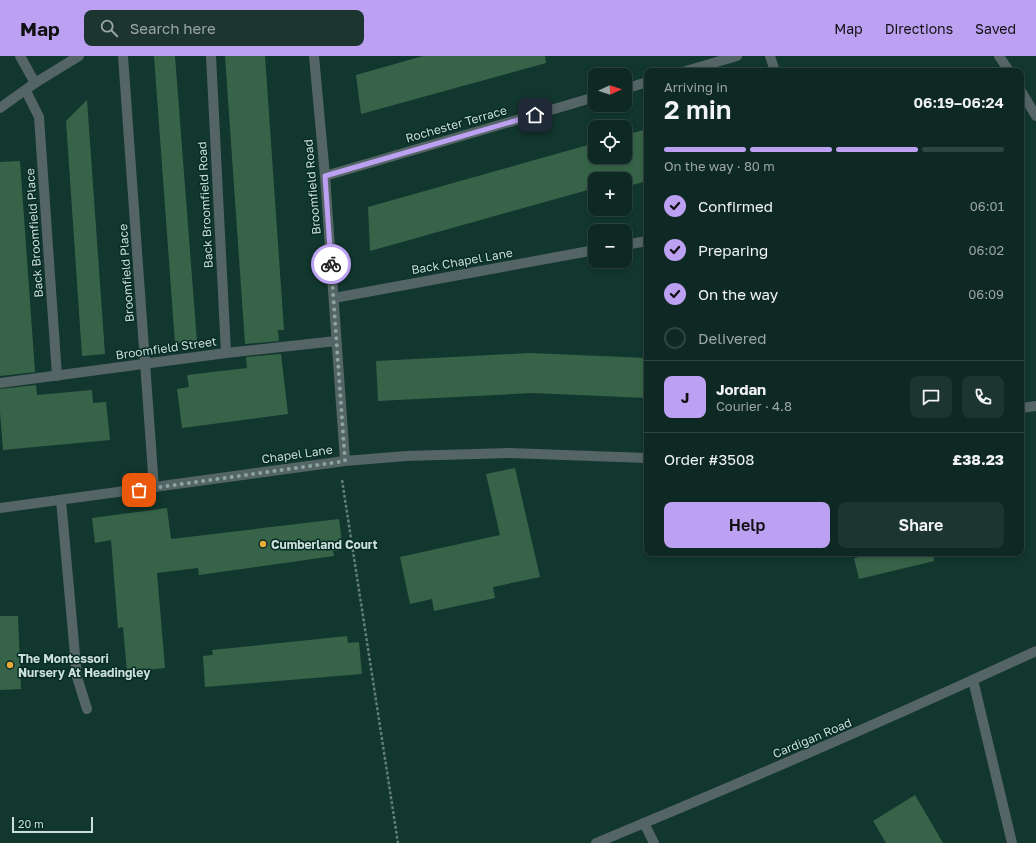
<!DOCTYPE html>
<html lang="en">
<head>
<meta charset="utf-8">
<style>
  :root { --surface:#0e2923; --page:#1c3530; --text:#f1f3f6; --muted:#9ba6a6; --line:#2e4541; --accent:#bca0f2 }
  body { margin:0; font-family:"Golos Text",sans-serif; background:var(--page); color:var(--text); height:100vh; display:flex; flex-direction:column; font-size:15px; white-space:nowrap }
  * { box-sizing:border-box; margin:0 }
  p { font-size:13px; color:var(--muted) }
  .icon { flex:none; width:22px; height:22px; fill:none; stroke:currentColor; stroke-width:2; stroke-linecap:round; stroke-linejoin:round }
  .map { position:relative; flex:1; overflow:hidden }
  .panel { position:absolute; left:644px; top:12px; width:380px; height:488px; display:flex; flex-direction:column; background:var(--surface); border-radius:8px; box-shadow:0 2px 6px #0003,0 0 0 1px var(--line) }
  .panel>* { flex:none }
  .needle { width:26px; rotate:87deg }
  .controls { position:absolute; left:588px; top:12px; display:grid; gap:8px }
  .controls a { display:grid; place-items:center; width:44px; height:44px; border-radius:8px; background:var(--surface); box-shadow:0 2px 6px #0003,0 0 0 1px var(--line); font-size:20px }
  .scale { position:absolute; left:12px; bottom:10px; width:81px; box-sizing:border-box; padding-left:4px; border:2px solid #cbded9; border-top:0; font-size:11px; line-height:14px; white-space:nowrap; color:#cbded9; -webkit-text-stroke:3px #062c25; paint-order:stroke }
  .pin { position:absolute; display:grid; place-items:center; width:34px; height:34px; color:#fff; margin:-17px; border-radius:8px; box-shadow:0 2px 6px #0006 }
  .courier { position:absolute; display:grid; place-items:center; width:40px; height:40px; margin:-20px; border:3px solid #bca0f2; border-radius:50%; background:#fff; color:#222; box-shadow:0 1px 5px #0007 }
  .head em { font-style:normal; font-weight:600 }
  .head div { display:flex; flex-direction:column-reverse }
  .head { display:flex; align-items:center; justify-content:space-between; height:68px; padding:0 20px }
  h1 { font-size:26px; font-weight:600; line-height:30px }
  .bar { display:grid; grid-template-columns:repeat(4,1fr); gap:6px 4px; align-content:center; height:48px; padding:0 20px }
  .bar i { height:5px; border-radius:3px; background:var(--line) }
  .bar .current { background:var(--accent) }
  .bar p { grid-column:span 4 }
  .line { display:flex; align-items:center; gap:10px; padding:0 20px; border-top:1px solid var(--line) }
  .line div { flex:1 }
  .round { display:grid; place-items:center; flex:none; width:42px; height:42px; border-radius:8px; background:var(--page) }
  ol { padding:0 20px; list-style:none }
  li { display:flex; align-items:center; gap:12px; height:44px }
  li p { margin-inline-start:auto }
  li .icon { padding:4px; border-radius:50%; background:var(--accent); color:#111; stroke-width:4 }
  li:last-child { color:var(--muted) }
  li i { width:22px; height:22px; border:2px solid var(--line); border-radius:50% }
  .cta { display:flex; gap:8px; margin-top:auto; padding:8px 20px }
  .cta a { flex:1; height:46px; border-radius:8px; background:var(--accent); color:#111; font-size:16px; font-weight:600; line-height:46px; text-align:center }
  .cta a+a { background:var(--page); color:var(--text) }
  header { display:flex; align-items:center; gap:24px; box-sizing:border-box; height:56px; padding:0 20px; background:var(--accent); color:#111 }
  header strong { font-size:19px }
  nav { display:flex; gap:22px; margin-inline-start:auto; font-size:14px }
  .search { width:280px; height:36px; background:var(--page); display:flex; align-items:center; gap:10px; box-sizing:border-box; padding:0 14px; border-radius:8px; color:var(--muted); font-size:15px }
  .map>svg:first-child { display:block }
  .building { fill:#376449 }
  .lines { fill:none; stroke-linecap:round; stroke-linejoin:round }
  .path { stroke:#617e77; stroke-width:2.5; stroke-dasharray:3 2; stroke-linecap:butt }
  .service { stroke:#556565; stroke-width:10 }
  .minor { stroke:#556565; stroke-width:10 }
  .tertiary { stroke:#556565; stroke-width:10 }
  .done { stroke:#8aa49e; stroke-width:4; stroke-dasharray:0 7.2 }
  .route { stroke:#bca0f2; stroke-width:5 }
  .poi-dot { fill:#eba939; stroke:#062c25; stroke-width:1.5 }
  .labels { text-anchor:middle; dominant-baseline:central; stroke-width:3; stroke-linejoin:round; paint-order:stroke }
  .street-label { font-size:12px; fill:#cbded9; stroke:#062c25 }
  .poi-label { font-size:12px; font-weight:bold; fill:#cbded9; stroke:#062c25; text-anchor:start }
</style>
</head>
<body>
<header>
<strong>Map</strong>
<div class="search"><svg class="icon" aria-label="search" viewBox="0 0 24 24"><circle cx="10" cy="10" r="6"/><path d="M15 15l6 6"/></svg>Search here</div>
<nav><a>Map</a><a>Directions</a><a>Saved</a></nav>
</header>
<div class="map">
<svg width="1036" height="787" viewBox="0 0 1036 787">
  <rect width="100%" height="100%" fill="#12372f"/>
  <path class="building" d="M154 0H175L197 286 175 287Z
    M225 0H265L284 274H278L279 285 245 288Z
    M423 0H545L546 7 361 58 356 19Z
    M87 44 105 298 82 300 66 65Z
    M647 73V125L625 131V123H595V132L370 195 368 151 595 87V101H625V79Z
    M20 105 35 316 0 320V106Z
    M530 297 647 302V342L532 337 378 345 376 305Z
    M281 298 288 358 182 372 177 333 189 331 187 319 247 312 246 301Z
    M36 329 37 339 92 334 93 347 106 346 110 384 3 394 0 356V333Z
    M515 412 540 521 493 531 495 542 434 555 432 543 410 548 400 501 500 479 486 418Z
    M167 452 171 483 339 463 343 494 333 495 334 500 199 519 198 512 157 517 165 612 127 616 123 571 118 572 111 484 95 487 92 462Z
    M856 497H933L934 505 859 523 854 502H857Z
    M0 560H18L21 633 0 634Z
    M347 580 348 587 359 586 362 618 205 631 203 600 213 599 212 594Z
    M915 739 943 787H886L873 765Z"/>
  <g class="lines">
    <path class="path" d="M342 424 398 787"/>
    <path class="service" d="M20 0 35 27
      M211 0 226 297
      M999 0 1009 15
      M26 35 39 61 57 320
      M1021 35 1036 60
      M625 189 647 185
      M334 242 595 194
      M61 444 77 621 87 653
      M973 624 1012 787"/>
    <path class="minor" d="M123 0 154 432
      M314 0 325 120 345 405
      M770 0 775 15
      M686 15 737 0
      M625 33 647 26
      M0 52 35 27 79 0
      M325 120 595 41
      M0 327 226 297 336 285
      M1021 352 1036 350
      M0 452 345 405 406 400 509 397 647 402
      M644 767 654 787"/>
    <path class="tertiary" d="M596 787C744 726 891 662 1036 595"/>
  </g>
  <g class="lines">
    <path class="done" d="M139 434 345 405 331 208"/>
    <path class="route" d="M331 208 325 120 535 59"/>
  </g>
  <g class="poi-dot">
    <circle cx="263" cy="488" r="4"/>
    <circle cx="10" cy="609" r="4"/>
  </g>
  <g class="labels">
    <g class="street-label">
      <text transform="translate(456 68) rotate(-16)">Rochester Terrace</text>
      <text transform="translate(312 131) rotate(-95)">Broomfield Road</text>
      <text transform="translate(205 149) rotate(-93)">Back Broomfield Road</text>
      <text transform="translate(34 177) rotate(-94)">Back Broomfield Place</text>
      <text transform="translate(462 205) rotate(-10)">Back Chapel Lane</text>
      <text transform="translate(126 217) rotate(-94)">Broomfield Place</text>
      <text transform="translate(166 292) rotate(-8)">Broomfield Street</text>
      <text transform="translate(297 398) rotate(-8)">Chapel Lane</text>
      <text transform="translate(812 682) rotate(-23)">Cardigan Road</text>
    </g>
    <g class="poi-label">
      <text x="271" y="488">Cumberland Court</text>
      <text x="18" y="602">The Montessori<tspan x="18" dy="14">Nursery At Headingley</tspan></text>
    </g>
  </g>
</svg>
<div class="controls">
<a><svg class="needle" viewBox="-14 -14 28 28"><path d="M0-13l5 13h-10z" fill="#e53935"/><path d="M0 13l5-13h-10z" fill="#9ba6a6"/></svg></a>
<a><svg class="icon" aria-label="locate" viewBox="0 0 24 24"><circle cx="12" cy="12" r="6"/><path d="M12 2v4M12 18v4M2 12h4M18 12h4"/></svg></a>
<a>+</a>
<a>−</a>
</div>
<div class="scale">20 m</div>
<div class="pin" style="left:139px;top:434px;background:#ea580c"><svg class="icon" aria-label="bag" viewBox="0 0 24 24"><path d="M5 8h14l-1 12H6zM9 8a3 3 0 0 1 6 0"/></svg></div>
<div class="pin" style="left:535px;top:59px;background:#1f2937"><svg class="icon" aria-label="home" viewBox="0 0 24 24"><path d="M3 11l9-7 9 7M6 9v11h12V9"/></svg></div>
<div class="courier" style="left:331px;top:208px"><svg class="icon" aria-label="bike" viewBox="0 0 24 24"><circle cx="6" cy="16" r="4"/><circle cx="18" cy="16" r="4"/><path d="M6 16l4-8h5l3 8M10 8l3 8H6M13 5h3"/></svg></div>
<section class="panel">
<div class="head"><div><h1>2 min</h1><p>Arriving in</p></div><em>06:19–06:24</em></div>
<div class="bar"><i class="current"></i><i class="current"></i><i class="current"></i><i></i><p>On the way · 80 m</p></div>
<ol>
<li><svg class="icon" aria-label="check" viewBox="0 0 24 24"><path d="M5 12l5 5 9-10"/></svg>Confirmed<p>06:01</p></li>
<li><svg class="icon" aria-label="check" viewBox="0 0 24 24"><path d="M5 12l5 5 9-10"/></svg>Preparing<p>06:02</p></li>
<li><svg class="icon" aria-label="check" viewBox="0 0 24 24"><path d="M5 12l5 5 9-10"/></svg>On the way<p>06:09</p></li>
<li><i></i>Delivered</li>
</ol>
<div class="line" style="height:72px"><b class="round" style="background:var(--accent);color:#111">J</b><div><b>Jordan</b><p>Courier · 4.8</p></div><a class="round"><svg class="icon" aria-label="chat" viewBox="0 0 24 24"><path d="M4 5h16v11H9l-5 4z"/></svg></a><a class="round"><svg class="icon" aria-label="phone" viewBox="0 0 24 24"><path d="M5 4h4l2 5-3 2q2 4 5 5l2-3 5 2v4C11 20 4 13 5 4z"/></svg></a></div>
<div class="line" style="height:52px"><div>Order #3508</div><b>£38.23</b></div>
<div class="cta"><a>Help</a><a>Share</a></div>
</section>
</div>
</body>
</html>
